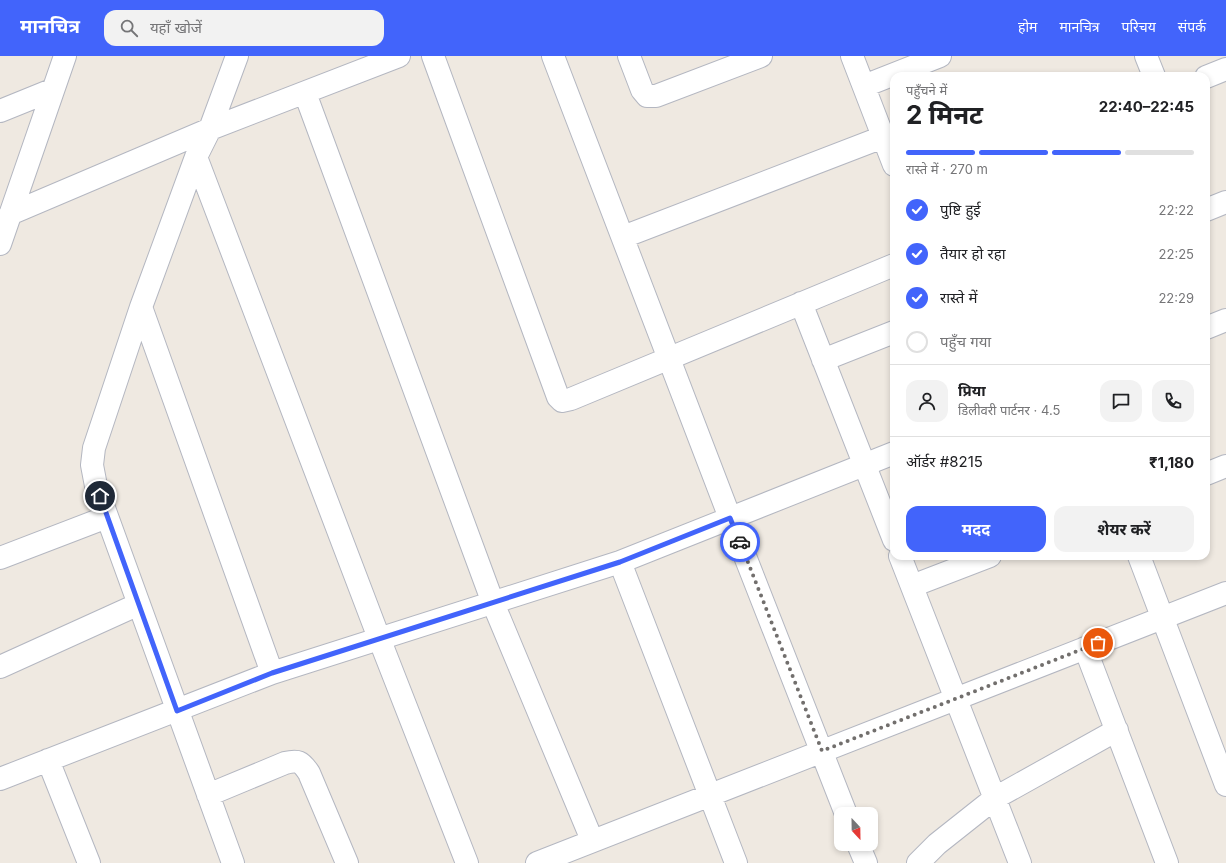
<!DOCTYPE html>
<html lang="hi">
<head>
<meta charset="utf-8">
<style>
  :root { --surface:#fff; --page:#f2f2f2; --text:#202124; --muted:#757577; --line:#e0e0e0; --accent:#4264fb }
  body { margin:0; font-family:Inter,"Noto Sans Devanagari",sans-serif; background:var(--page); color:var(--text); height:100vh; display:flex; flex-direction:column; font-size:15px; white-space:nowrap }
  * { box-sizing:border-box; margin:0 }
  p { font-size:13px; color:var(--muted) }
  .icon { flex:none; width:22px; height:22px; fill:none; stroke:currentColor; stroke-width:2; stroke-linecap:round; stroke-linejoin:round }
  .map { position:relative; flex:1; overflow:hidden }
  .sheet { position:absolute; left:890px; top:16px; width:320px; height:488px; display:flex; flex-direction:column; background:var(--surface); border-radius:12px; box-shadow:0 2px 6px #0003 }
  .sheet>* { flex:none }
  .needle { width:26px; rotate:158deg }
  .controls { position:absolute; left:834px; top:751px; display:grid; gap:8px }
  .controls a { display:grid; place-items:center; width:44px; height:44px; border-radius:8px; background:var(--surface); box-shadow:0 2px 6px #0003; font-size:20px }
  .pin { position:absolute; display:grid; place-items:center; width:34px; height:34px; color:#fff; margin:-17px; border:2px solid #fff; border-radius:50%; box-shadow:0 1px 4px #0007 }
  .courier { position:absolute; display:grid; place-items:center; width:40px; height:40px; margin:-20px; border:3px solid #4264fb; border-radius:50%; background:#fff; color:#222; box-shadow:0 1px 5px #0007 }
  .headline em { font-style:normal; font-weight:700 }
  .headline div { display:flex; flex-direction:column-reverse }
  .headline { display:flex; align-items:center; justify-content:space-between; height:68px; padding:0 16px }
  h1 { font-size:26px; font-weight:700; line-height:30px }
  .bar { display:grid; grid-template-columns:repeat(4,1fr); gap:6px 4px; align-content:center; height:48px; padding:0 16px }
  .bar i { height:5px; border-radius:3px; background:var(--line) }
  .bar .current { background:var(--accent) }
  .bar p { grid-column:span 4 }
  .line { display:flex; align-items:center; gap:10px; padding:0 16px; border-top:1px solid var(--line) }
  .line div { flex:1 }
  .round { display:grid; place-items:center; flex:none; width:42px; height:42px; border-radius:12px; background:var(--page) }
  ol { padding:0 16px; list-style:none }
  li { display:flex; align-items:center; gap:12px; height:44px }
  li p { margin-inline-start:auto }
  li .icon { padding:4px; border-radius:50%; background:var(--accent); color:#fff; stroke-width:4 }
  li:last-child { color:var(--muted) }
  li i { width:22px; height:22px; border:2px solid var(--line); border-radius:50% }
  .primary-button { display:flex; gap:8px; margin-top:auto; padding:8px 16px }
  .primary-button a { flex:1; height:46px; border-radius:12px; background:var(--accent); color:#fff; font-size:16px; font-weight:700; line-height:46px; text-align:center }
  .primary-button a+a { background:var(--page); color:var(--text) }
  header { display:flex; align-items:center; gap:24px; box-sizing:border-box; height:56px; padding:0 20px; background:var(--accent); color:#fff }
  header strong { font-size:19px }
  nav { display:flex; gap:22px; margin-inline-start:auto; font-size:14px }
  .search { width:280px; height:36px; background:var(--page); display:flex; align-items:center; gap:10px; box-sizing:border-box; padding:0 14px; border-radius:12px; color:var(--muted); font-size:15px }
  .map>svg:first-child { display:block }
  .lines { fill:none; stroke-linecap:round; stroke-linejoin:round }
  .minor-casing { stroke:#b4b7c1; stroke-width:24 }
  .minor { stroke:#fff; stroke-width:22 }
  .done { stroke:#726f6d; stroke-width:4; stroke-dasharray:0 7.2 }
  .route { stroke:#4264fb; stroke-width:5 }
</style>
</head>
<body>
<header>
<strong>मानचित्र</strong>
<div class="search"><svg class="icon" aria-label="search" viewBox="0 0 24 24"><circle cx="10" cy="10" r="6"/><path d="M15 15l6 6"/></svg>यहाँ खोजें</div>
<nav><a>होम</a><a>मानचित्र</a><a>परिचय</a><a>संपर्क</a></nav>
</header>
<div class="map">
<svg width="1226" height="807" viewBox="0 0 1226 807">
  <rect width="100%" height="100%" fill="#efe9e1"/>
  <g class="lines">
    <defs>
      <path id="minor" d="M433 0 558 341 562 345 571 343 894 209
        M553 0 730 462 846 758
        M629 0 642 34 647 40H656L761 0
        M852 0 894 109
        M1146 0 1154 20
        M1206 21 1226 13
        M864 30 940 0
        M305 37 493 547 592 784
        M0 55 52 34
        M196 101 379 582 467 807
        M1206 154 1226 146
        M10 158 210 73 399 0
        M623 181 883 81
        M0 188 65 0
        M801 247 894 484
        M141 251 272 617
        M1206 272 1226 264
        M823 304 894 276
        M1206 418 1226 410
        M900 500 1020 807
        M1139 500 1226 729
        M0 502 107 461
        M620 506 736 807
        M912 530 990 500
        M1085 592 1167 807
        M0 611 139 548
        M48 704 89 807
        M0 723 272 617 620 506 894 397
        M208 739 285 707C298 704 301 705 309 717L347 807
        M858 788 866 807
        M233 807 96 430 92 409 94 392 141 251 196 101 210 73 237 0
        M537 807 1226 537
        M918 807 937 788 995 742 1117 674"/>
    </defs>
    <use href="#minor" class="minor-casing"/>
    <use href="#minor" class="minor"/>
  </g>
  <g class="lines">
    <path class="done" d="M740 486 822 695 1098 587"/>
    <path class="route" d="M100 440 177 655 272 617 620 506 730 462 740 486"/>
  </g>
</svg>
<div class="controls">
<a><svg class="needle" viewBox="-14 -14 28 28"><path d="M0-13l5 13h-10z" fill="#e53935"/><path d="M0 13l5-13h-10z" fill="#757577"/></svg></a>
</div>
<div class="pin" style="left:1098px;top:587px;background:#ea580c"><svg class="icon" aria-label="bag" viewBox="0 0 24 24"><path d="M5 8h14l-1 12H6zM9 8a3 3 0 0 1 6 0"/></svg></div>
<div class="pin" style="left:100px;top:440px;background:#1f2937"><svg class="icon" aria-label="home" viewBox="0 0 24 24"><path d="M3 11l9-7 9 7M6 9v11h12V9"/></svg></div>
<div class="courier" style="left:740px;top:486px"><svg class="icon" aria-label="car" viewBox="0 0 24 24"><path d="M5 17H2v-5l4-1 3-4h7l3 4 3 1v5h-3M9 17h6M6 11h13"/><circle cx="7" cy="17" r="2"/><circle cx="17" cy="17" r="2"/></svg></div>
<section class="sheet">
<div class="headline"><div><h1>2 मिनट</h1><p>पहुँचने में</p></div><em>22:40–22:45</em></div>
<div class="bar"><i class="current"></i><i class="current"></i><i class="current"></i><i></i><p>रास्ते में · 270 m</p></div>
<ol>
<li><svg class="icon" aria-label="check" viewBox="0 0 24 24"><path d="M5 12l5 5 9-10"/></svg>पुष्टि हुई<p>22:22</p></li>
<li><svg class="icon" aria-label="check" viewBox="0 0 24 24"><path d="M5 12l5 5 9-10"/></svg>तैयार हो रहा<p>22:25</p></li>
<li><svg class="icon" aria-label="check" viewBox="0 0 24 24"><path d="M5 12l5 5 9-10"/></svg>रास्ते में<p>22:29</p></li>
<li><i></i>पहुँच गया</li>
</ol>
<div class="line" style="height:72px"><a class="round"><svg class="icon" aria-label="person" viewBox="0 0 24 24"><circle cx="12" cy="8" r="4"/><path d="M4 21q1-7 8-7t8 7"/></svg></a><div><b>प्रिया</b><p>डिलीवरी पार्टनर · 4.5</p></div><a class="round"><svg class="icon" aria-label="chat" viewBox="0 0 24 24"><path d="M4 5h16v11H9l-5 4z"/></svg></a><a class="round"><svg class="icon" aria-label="phone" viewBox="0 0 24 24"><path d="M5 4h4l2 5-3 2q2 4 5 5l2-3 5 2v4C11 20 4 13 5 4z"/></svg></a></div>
<div class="line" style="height:52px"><div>ऑर्डर #8215</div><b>₹1,180</b></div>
<div class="primary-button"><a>मदद</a><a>शेयर करें</a></div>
</section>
</div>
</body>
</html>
